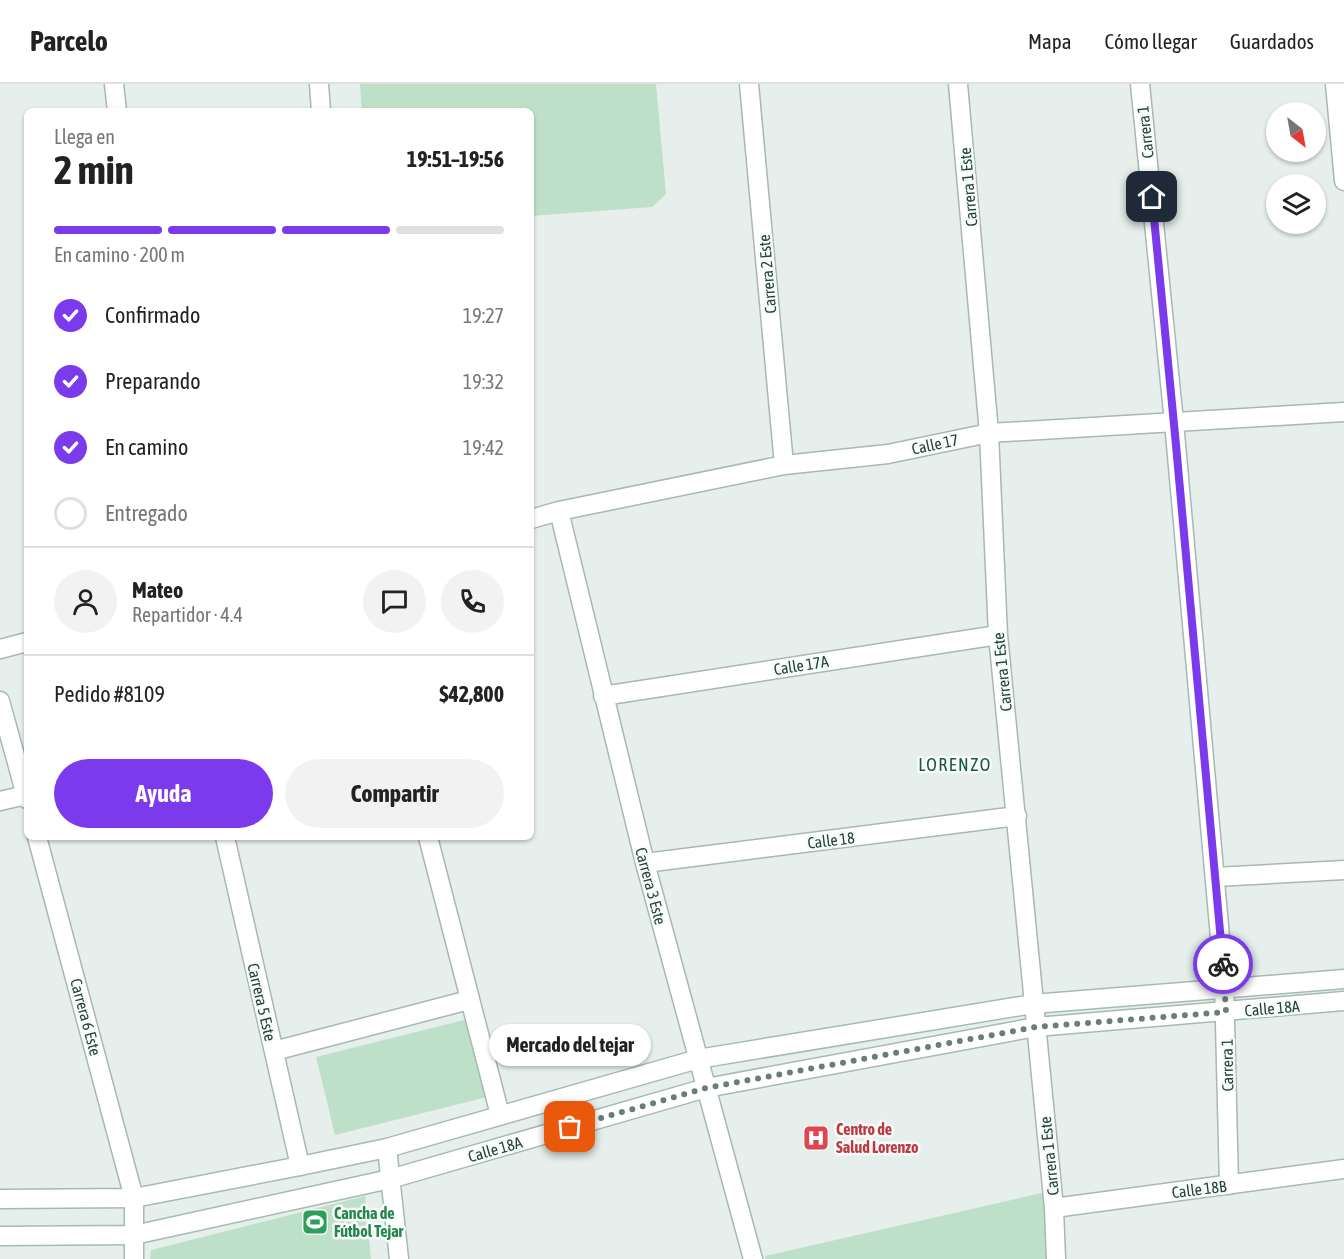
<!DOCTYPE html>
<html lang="es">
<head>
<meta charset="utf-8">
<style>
  :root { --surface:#fff; --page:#f2f2f2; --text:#222; --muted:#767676; --line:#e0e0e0; --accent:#7c3aed }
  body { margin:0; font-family:"Asap Condensed",sans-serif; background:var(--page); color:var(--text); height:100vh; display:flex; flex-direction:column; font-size:22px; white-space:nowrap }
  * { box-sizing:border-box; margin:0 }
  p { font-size:20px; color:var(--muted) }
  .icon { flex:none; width:33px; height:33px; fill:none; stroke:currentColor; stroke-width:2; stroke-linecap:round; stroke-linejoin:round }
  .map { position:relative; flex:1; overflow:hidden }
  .side { position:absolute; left:24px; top:24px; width:510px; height:732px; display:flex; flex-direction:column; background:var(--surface); border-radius:9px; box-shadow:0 2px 4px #0004 }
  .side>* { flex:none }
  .needle { width:39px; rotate:149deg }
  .controls { position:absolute; left:1266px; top:18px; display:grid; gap:12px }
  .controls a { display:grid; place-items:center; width:60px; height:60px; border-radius:50%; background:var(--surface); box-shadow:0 2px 4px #0004; font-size:30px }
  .pin { position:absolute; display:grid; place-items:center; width:51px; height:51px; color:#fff; margin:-26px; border-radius:12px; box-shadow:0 3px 9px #0006 }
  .courier { position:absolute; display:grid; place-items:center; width:60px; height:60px; margin:-30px; border:4px solid #7c3aed; border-radius:50%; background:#fff; color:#222; box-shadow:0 2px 8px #0007 }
  .bubble { position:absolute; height:42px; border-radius:21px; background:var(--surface); box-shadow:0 2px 4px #0004; font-size:20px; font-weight:700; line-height:42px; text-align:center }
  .summary em { font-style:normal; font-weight:700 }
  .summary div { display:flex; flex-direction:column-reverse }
  .summary { display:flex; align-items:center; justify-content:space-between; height:102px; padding:0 30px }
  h1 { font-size:39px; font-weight:700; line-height:45px }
  .bar { display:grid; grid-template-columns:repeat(4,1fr); gap:9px 6px; align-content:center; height:72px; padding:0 30px }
  .bar i { height:8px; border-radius:4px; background:var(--line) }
  .bar .on { background:var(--accent) }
  .bar p { grid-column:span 4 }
  .line { display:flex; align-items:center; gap:15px; padding:0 30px; border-top:2px solid var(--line) }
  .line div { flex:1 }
  .round { display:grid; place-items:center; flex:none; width:63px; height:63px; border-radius:32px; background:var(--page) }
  ol { padding:0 30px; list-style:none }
  li { display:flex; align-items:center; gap:18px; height:66px }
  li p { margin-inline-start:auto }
  li .icon { padding:6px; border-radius:50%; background:var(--accent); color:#fff; stroke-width:4 }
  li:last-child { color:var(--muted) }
  li i { width:33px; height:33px; border:3px solid var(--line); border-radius:50% }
  .button { display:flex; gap:12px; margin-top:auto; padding:12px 30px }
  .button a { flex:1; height:69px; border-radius:36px; background:var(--accent); color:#fff; font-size:24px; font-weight:700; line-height:69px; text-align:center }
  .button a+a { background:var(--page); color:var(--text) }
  header { display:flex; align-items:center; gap:36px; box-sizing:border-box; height:84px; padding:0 30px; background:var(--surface); border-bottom:2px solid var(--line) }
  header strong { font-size:28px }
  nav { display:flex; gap:33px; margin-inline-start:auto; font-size:21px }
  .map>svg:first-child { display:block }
  .green { fill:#bfe0c8 }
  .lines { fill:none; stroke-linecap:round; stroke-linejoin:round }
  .street-casing { stroke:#a8b8b2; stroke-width:21 }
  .secondary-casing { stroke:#a4bbb3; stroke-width:21 }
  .street { stroke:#fff; stroke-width:18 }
  .secondary { stroke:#fff; stroke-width:18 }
  .done { stroke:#687f78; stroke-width:6; stroke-dasharray:0 10.8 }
  .route { stroke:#7c3aed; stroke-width:8 }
  .labels { text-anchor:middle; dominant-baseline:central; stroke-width:5; stroke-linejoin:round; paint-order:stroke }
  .street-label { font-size:16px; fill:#24423a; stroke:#f7fbf9 }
  .health-label { font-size:16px; font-weight:bold; fill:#be3a42; stroke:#f7fbf9; text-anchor:start }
  .leisure-label { font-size:16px; font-weight:bold; fill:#27864d; stroke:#f7fbf9; text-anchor:start }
  .neighbourhood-label { font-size:18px; letter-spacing:1.5px; fill:#1f5548; stroke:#f7fbf9 }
</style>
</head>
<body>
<header>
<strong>Parcelo</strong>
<nav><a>Mapa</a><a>Cómo llegar</a><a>Guardados</a></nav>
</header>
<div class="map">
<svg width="1344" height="1175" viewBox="0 0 1344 1175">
  <rect width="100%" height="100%" fill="#e6efeb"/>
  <path class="green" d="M360 0H656L666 110 652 123 531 132V27H362Z
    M468 935 487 1013 335 1051 316 973Z
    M1046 1108 1048 1175H765V1172Z
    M365 1112 371 1175H150L151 1166Z"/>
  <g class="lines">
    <defs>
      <path id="street" d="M114 0 117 27
        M319 0 321 27
        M749 0 784 381
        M958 0 989 349 998 551 1054 1124 1056 1175
        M1140 0 1174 338 1224 898 1229 1101
        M1335 0 1344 97
        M559 427 645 779 753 1175
        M531 435 559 427 784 381 888 370 989 349 1344 328
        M0 565 27 558
        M603 612 998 551
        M0 617 27 715
        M0 717 26 711
        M37 753 134 1114V1175
        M225 753 300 1082
        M428 753 500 1031
        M645 779 1017 732
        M1215 793 1344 786
        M274 967 469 916
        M387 1064 399 1175
        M1054 1124 1344 1085"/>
      <path id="secondary" d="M0 1115 134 1114 300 1082 387 1064 698 975 1033 920 1344 895
        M0 1152 134 1151 390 1095 706 1004 1036 943 1344 917"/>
    </defs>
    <use href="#street" class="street-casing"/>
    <use href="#secondary" class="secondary-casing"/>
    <use href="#street" class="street"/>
    <use href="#secondary" class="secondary"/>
  </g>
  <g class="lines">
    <path class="done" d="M570 1043 706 1004 1036 943 1226 928 1223 880"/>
    <path class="route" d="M1152 113 1176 361 1223 880"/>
  </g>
  <defs>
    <symbol id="hospital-square" viewBox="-11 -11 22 22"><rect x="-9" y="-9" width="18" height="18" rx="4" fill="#e0444e" stroke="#f7fbf9"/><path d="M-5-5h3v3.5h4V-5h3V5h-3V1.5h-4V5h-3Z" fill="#fff"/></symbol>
    <symbol id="stadium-square" viewBox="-11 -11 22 22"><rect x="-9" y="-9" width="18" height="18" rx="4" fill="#2e9e5b" stroke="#f7fbf9"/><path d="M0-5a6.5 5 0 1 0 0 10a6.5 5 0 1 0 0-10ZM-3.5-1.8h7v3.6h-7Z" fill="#fff"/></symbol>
  </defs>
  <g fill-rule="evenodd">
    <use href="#hospital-square" x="801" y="1039" width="30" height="30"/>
    <use href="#stadium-square" x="300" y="1123" width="30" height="30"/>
  </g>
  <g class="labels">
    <g class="street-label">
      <text transform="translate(1145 48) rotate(-96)">Carrera 1</text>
      <text transform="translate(968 103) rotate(-95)">Carrera 1 Este</text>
      <text transform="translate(767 190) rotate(-95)">Carrera 2 Este</text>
      <text transform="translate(935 360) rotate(-12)">Calle 17</text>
      <text transform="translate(801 581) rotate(-9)">Calle 17A</text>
      <text transform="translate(1002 588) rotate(-96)">Carrera 1 Este</text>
      <text transform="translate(831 756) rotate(-7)">Calle 18</text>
      <text transform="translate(651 802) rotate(75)">Carrera 3 Este</text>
      <text transform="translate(262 918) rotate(77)">Carrera 5 Este</text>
      <text transform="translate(1272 924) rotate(-5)">Calle 18A</text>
      <text transform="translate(86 933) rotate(75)">Carrera 6 Este</text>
      <text transform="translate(1227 981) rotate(-91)">Carrera 1</text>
      <text transform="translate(495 1065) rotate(-16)">Calle 18A</text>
      <text transform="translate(1049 1072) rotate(-96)">Carrera 1 Este</text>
      <text transform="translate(1199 1105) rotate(-7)">Calle 18B</text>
    </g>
    <g class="health-label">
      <text x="836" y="1045">Centro de<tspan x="836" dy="18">Salud Lorenzo</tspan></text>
    </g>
    <g class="leisure-label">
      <text x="334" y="1129">Cancha de<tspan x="334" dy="18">Fútbol Tejar</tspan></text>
    </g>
    <g class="neighbourhood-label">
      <text x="955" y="680">LORENZO</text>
    </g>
  </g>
</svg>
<div class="controls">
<a><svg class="needle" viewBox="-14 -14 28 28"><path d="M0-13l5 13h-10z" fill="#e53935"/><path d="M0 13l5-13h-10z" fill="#767676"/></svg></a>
<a><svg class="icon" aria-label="layers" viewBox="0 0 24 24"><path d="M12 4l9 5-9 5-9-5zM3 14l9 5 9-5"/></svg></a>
</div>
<div class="pin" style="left:570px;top:1043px;background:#ea580c"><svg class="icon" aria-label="bag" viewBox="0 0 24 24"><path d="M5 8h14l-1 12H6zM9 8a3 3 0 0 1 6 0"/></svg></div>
<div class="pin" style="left:1152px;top:113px;background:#1f2937"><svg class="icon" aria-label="home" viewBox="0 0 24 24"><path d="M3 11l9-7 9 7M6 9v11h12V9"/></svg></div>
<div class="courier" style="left:1223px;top:880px"><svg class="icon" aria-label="bike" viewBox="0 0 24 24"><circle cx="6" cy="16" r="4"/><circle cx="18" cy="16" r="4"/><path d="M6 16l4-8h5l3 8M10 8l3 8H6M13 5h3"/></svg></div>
<div class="bubble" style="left:489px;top:940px;width:162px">Mercado del tejar</div>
<section class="side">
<div class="summary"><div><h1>2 min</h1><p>Llega en</p></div><em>19:51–19:56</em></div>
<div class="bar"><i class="on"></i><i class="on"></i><i class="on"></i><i></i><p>En camino · 200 m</p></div>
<ol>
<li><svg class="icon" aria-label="check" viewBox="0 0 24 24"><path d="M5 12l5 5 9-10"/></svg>Confirmado<p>19:27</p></li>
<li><svg class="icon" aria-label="check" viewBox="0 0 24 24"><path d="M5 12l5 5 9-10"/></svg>Preparando<p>19:32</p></li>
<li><svg class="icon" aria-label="check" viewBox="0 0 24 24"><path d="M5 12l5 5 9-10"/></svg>En camino<p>19:42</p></li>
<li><i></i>Entregado</li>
</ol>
<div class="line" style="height:108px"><a class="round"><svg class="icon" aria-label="person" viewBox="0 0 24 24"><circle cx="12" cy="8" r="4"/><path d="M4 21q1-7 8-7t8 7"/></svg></a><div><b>Mateo</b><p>Repartidor · 4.4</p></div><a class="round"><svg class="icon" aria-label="chat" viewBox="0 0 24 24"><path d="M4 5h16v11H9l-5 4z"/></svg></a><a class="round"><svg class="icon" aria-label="phone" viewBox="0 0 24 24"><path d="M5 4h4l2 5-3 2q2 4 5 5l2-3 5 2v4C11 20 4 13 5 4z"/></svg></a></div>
<div class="line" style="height:78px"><div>Pedido #8109</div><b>$42,800</b></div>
<div class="button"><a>Ayuda</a><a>Compartir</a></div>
</section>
</div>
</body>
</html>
